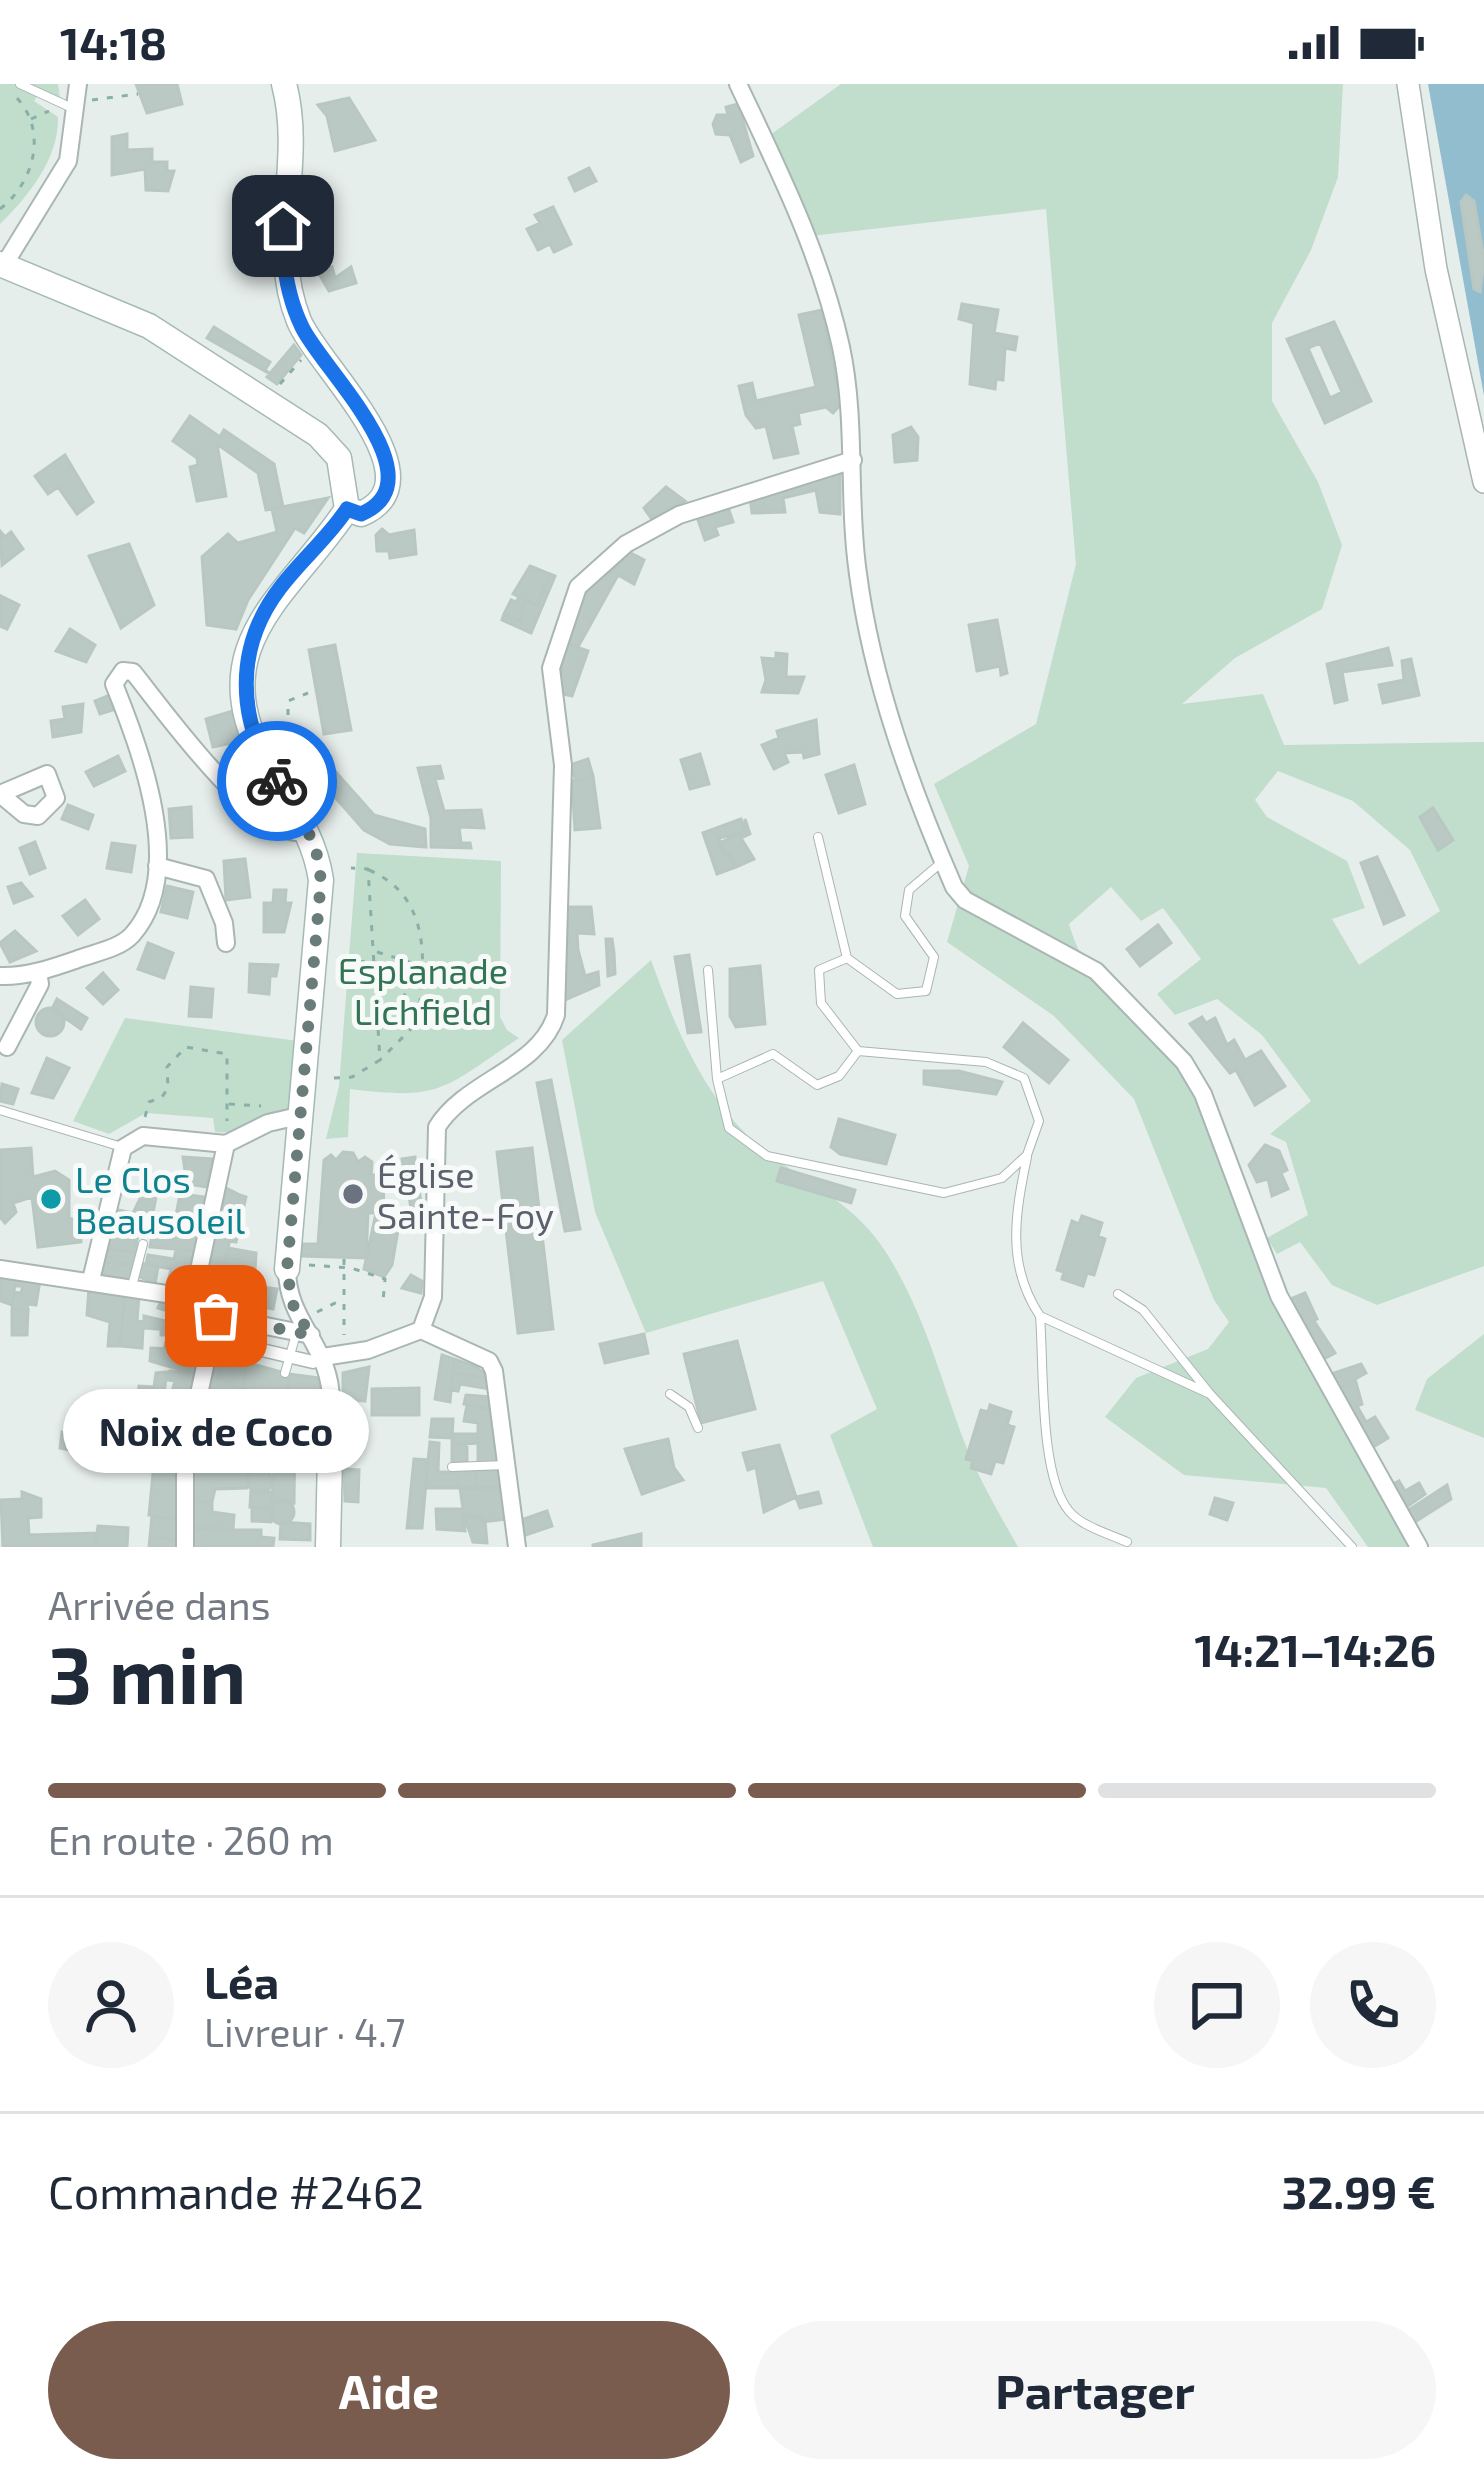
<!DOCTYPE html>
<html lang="fr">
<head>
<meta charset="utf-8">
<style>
  :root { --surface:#fff; --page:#f6f6f7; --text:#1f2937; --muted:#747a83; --line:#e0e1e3; --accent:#7a5c4e }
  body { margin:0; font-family:"Exo 2",sans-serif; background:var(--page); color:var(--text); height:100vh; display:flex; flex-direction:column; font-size:45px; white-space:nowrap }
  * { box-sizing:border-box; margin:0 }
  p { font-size:39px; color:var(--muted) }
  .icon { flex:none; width:66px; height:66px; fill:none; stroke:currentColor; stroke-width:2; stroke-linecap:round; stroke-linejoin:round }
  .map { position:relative; height:1463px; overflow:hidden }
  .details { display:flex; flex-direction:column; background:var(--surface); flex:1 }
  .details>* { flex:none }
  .pin { position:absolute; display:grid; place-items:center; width:102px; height:102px; color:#fff; margin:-51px; border-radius:24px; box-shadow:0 6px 18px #0006 }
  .courier { position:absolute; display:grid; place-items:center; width:120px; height:120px; margin:-60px; border:9px solid #1a73e8; border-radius:50%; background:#fff; color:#222; box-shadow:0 3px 15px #0007 }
  .bubble { position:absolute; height:84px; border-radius:42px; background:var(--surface); box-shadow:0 3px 9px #0004; font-size:39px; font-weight:700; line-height:84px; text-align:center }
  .summary em { font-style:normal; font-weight:700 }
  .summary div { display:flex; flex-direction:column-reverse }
  .summary { display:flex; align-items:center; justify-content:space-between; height:204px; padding:0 48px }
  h1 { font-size:78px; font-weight:700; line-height:90px }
  .bar { display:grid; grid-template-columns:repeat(4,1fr); gap:18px 12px; align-content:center; height:144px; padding:0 48px }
  .bar i { height:15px; border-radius:9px; background:var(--line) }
  .bar .on { background:var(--accent) }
  .bar p { grid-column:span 4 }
  .line { display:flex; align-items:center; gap:30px; padding:0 48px; border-top:3px solid var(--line) }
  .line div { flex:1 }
  .round { display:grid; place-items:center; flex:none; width:126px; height:126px; border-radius:63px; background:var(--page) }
  .action { display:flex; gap:24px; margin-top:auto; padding:24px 48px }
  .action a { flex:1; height:138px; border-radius:72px; background:var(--accent); color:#fff; font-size:48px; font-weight:700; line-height:138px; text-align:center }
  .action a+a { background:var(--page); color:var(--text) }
  .status { display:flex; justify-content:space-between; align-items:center; height:84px; padding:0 60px; background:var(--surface); direction:ltr }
  .status svg { height:33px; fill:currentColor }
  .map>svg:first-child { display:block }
  .green { fill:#c1ddcc; fill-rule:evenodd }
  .water { fill:#92bdcf }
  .building { fill:#bbc9c5; stroke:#b9c7c3; stroke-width:3; fill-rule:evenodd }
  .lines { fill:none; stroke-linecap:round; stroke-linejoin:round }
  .service-casing { stroke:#a9b6b4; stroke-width:10 }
  .pedestrian-casing { stroke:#a9b6b4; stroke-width:15 }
  .minor-casing { stroke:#a9b6b4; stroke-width:20 }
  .tertiary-casing { stroke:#a9b6b4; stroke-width:24 }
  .secondary-casing { stroke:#a5b9b5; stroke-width:27 }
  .path { stroke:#89afa9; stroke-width:3; stroke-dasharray:6 9; stroke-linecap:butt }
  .service { stroke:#fff; stroke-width:8 }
  .pedestrian { stroke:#fff; stroke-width:12 }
  .minor { stroke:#fff; stroke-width:16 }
  .tertiary { stroke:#fff; stroke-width:21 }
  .secondary { stroke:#fff; stroke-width:24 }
  .done { stroke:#697c7a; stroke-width:12; stroke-dasharray:0 21.6 }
  .route { stroke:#1a73e8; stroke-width:15 }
  .worship-dot { fill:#6b7280; stroke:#f7faf9; stroke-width:4.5 }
  .culture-dot { fill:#0f9aa8; stroke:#f7faf9; stroke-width:4.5 }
  .labels { text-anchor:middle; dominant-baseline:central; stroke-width:10; stroke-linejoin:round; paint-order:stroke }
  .park-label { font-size:36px; fill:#327455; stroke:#f7faf9 }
  .worship-label { font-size:36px; fill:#5b616d; stroke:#f7faf9; text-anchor:start }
  .culture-label { font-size:36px; fill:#0d838f; stroke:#f7faf9; text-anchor:start }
</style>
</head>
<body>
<div class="status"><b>14:18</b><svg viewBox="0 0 49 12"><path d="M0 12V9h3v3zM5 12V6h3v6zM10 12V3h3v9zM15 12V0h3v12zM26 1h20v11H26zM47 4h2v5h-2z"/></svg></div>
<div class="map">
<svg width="1484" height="1463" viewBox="0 0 1484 1463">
  <rect width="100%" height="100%" fill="#e6eeec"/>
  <path class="green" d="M0 0H58L60 14 41 5 34 17 58 33C59 74 29 112 0 140Z
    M841 0H1343L1338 93 1311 166 1272 239V317L1318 398 1342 461 1322 525 1235 574 1182 620 1263 610 1284 661 1484 658V1182L1377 1221 1332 1201 1300 1158 1277 1170 1267 1154 1308 1131 1286 1058 1270 1050 1311 1017 1262 951 1217 915 1175 931 1157 910 1201 875 1163 824 1141 837 1111 803 1069 840C1089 911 1141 926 1179 982 1217 1037 1229 1110 1256 1170 1300 1271 1356 1367 1410 1463H1368L1326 1404 1184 1391 1105 1333 1136 1294 1208 1265 1229 1238 1214 1216 1134 1015 1054 932 947 858 969 782 934 700 1036 640 1076 480 1046 125 811 152 763 56ZM1278 687 1353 717 1410 766 1440 827 1359 881 1332 835 1365 824 1347 777 1267 733 1255 716Z
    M357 769 501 777 500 933 507 946 519 954C444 1004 443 1017 350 1005L348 1053 326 1055 339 1002Z
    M651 876C676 946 708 1024 769 1070 812 1102 858 1122 887 1170 924 1228 940 1293 964 1357 978 1394 999 1429 1018 1463H873L830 1351 877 1325 823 1197 646 1249 595 1128 562 956Z
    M125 934 298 957 291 1028 239 1049 215 1048 213 1034 146 1029 109 1050 73 1037Z
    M1484 1250V1354L1415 1326 1427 1295Z"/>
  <path class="water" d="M1428 0H1484V312Z"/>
  <path class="building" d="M177 0 182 20 147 29 136 0Z
    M349 14 375 56 335 67 327 32 318 21Z
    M738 20 753 72 741 78 730 51 716 50 713 40 717 31H728L726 23Z
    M127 50V66L152 65V78H167V87H174L168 107 146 106 145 85 112 91V53Z
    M589 84 596 97 575 107 569 94Z
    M1466 111 1474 117 1484 175 1480 208 1474 205 1461 118Z
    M553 123 571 160 554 168 550 160 538 166 527 145 540 139 535 131Z
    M332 183 335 194 351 183 356 199 329 207 318 188Z
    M962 220 998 226 994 249 1017 253 1015 266 1005 264 1003 296 996 295 995 305 970 300 974 239 959 235Z
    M822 226 841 320 833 329 826 323 798 329 800 340 792 342 798 369 774 374 766 342 756 344 746 331 739 302 752 299 756 317 816 303 799 231Z
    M1334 238 1371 317 1325 339 1287 255ZM1320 259 1342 308 1330 314 1308 264Z
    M214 243 270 278 265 286 270 290 207 254Z
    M294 261 301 271 277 300 267 293Z
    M190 332 220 353 224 346 274 380 283 423 266 426 258 389 217 360 226 412 197 417 190 383 198 381 197 374 173 357Z
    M911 343 918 353 917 376 895 378 893 351Z
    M65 371 93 418 77 430 58 403 48 410 35 392Z
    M840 388V430L820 428 816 406 783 414 785 428 752 429 750 413Z
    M666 403 685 417 651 434 644 424Z
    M328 414 304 449 295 444 248 516 236 545 207 541 202 473 228 450 238 459 277 448 272 425Z
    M727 420 733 438 715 443 718 451 705 456 696 430Z
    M382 445 389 451 414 446 416 470 390 474 389 467H377L376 451Z
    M0 447 5 453 11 448 23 465 2 481Z
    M129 460 154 521 121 544 89 472Z
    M629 468 644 476 634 500 618 491 578 563 565 559 582 507 606 484 612 488Z
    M530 482 550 490 537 521 525 516 520 537 504 530 511 516 516 518 519 513 513 510Z
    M550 490 555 492 531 549 502 536 504 530 520 537 525 516 537 521Z
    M1 512 19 521 7 545 0 542Z
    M997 536 1007 589 1001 591 1000 582 977 587 969 541Z
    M70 545 95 561 86 578 56 567Z
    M565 559 588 567 572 612 559 609Z
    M335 561 351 646 324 650 309 566Z
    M1388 564 1392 581 1342 588 1347 616 1335 619 1327 580Z
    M776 569 787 570 786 593H804L798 609 762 608 766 596 762 574 776 575Z
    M1411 575 1419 611 1383 619 1379 601 1404 596 1402 577Z
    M110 611 116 625 100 630 95 617Z
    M83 620 81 648 53 653 51 637 65 635 63 623Z
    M233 627 241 657 213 663 206 635Z
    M816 636 819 670 804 674 803 668 784 669 788 678 774 685 762 661 779 654 777 647Z
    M318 668 374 731 425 745 426 763 390 760 364 746 305 679Z
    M700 670 709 700 690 705 681 676Z
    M118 672 125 687 94 702 86 688Z
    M588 675 593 692 576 697 570 681Z
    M854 681 865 720 839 729 826 691Z
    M440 682 443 694 435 695 444 727 481 726 484 744 459 743 461 759H470L471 764 431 763V734L418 684Z
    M593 692 600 744 575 746 572 697Z
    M68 721 93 731 88 745 62 735Z
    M191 723 192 753 171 754 169 725Z
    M1433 724 1453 756 1438 766 1420 733Z
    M741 735 746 748 719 759 736 783 717 790 703 749Z
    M745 735 750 750 741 754 754 775 736 783 730 769 723 771 719 754 746 748Z
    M35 758 45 784 30 790 20 764Z
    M112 759 135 762 131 788 107 784Z
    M1377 773 1404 831 1384 840 1361 779Z
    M245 775 250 813 226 816 224 777Z
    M21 799 32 812 14 819 8 803Z
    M167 802 193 808 187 834 161 828Z
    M274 806H286L285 819H291L284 848H264V819H273Z
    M85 816 99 835 78 851 63 832Z
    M561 823H591L594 850 577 849 578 866 585 892 598 888 599 901 565 916Z
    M1158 841 1171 859 1140 882 1127 865Z
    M15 847 36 867 10 878 0 859Z
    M606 855H612L614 869 615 890 608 892Z
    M148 859 173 869 164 894 138 885Z
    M689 871 701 948 688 949 675 873Z
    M250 880 278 881 276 892H270L269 910 249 908Z
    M760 882 765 940 736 943 730 932V885Z
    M103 889 118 906 103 920 87 904Z
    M191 903 213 905 211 933 189 932Z
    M57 915 87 934 81 945 52 925Z
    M36 938a14 14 0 1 1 28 0a14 14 0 1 1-28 0Z
    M1202 933 1206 939 1215 934 1227 961 1234 956 1245 976 1261 967 1285 1002 1255 1021 1236 986 1230 989 1190 940Z
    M1023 939 1068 976 1049 999 1004 963Z
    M47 974 69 984 53 1014 32 1009Z
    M924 987H959L1002 998 996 1010 924 1000Z
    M551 996 580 1145 565 1147 537 999Z
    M2 1000 18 1005 13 1020 0 1017Z
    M839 1035 895 1051 886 1080 840 1070 831 1063Z
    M1265 1061 1279 1067 1287 1086 1281 1089 1288 1105 1272 1112 1268 1095 1257 1098 1249 1081Z
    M31 1064 33 1093 55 1087 69 1096V1134L80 1138 81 1158 38 1163 32 1113 13 1119 16 1128 5 1139 0 1133V1066Z
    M532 1064 553 1245 518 1249 497 1068Z
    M343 1068 353 1069 358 1078 365 1073 372 1078 371 1091H383L384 1129H368L366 1174 302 1172V1160H318L324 1076 331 1071 336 1076Z
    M183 1073 212 1075 207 1103 187 1100Z
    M415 1073V1076L424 1140H414L402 1075Z
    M781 1084 855 1106 851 1119 777 1097Z
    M220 1101 240 1111 236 1130 216 1122Z
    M180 1110 205 1113 200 1139 175 1137Z
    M142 1111 156 1113 152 1134 141 1137 137 1156 106 1151 113 1125 133 1129Z
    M240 1111 246 1113 236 1158 229 1157Z
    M376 1129H401L392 1181 384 1193 364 1185Z
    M1082 1132 1102 1139 1098 1152 1105 1155 1094 1191 1087 1189 1083 1202 1062 1195 1064 1188 1057 1186 1072 1137 1079 1140Z
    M175 1137 200 1139 195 1167 150 1163 152 1151 171 1153Z
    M211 1146 231 1150 225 1179 205 1175Z
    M106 1151 137 1156 135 1168 112 1166Z
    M228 1164 256 1169 253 1221 222 1214Z
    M104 1165 135 1168 133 1181 103 1178V1171L111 1174Z
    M176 1166 195 1167 184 1204 167 1202 171 1185 146 1180 148 1171 174 1175Z
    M205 1175 225 1179 222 1214 199 1209Z
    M103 1178 133 1181 130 1197 101 1190Z
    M140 1179 158 1183 155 1200 138 1192Z
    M1 1191 16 1193 12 1221 1 1217Z
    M411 1191 422 1197 421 1209 402 1204Z
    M16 1193 40 1196 36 1221 27 1220 28 1226H12L14 1208 21 1209 23 1202H15Z
    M254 1202 277 1205 273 1225 253 1221Z
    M89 1204 125 1209 120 1262H108L110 1238 87 1231Z
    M125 1209 139 1211 137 1237 144 1238V1232L174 1239 175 1229 158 1224 163 1213 179 1215 195 1228 204 1248 143 1244 142 1264 120 1262Z
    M1305 1209 1317 1235 1300 1243 1288 1216Z
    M12 1226H28L27 1251H12Z
    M1314 1237 1335 1269 1320 1277 1300 1243Z
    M161 1245 204 1248V1267L164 1265 168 1251H161Z
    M644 1250 648 1269 605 1279 600 1260Z
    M737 1257 755 1325 701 1339 684 1270Z
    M151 1264 204 1267 197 1291 150 1277Z
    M442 1271 454 1275 450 1318 435 1315Z
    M454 1275 477 1283 489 1294 453 1289Z
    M221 1276 246 1278 243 1307 220 1293Z
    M221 1276 220 1293 242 1307 233 1306V1317L221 1315 219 1336 198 1335 211 1280Z
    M246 1278 289 1290 287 1319 250 1308V1315L237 1314 238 1307H243Z
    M1361 1280 1366 1289 1336 1306 1328 1291Z
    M369 1283 365 1317 343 1315V1289Z
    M170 1287 197 1291 187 1337 150 1329 152 1315 147 1314 143 1334 135 1333 139 1302 154 1303 156 1289 167 1288 164 1309 153 1311 170 1315 175 1297 168 1296Z
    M453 1289 489 1294 490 1305 460 1300 458 1307 451 1306Z
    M289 1290 320 1294 317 1340 286 1338 287 1322 300 1323V1316L287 1315Z
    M1355 1295 1362 1320 1357 1322 1366 1338 1375 1333 1388 1354 1370 1365 1336 1306Z
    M419 1304V1331H372V1305Z
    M466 1311 491 1313 496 1326 464 1320Z
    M467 1321 496 1326 501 1370 497 1378H478V1339L464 1337Z
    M990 1321 1011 1328 1007 1341 1014 1343 1003 1379 995 1377 991 1390 971 1384 973 1377 966 1375 981 1326 988 1328Z
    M252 1323 278 1329 277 1337 252 1335Z
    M150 1329 187 1337 185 1349 148 1340Z
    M343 1332 364 1334 363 1358 346 1357Z
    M432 1335H453L452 1354 430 1353Z
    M277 1337 295 1339 294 1419 272 1417Z
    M148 1340 185 1349 181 1369 145 1363Z
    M62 1348 76 1351 74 1367 60 1364Z
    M452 1350H478V1359L452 1361Z
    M668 1355 674 1384 683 1396 642 1410 625 1365Z
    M195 1357 216 1363 223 1358 253 1373 252 1387 193 1382Z
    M430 1358 439 1359 438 1388H458V1404H425Z
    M131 1361 181 1369 180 1382 123 1375Z
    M452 1361H467V1378L452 1379Z
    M779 1361 796 1413 764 1428 756 1383 748 1386 743 1369Z
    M414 1375 428 1376 422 1444H407Z
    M154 1379 180 1382 178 1436 149 1431Z
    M193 1382 248 1386 247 1404 215 1405 212 1418 191 1417Z
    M248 1397a12 12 0 1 1 24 0a12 12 0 1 1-24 0Z
    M344 1385 359 1386 358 1418 345 1417Z
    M476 1387 477 1404H458V1388Z
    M476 1387H502L504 1403 477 1404Z
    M1399 1397 1405 1407 1419 1399 1425 1410 1405 1424 1391 1401Z
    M1447 1401 1451 1415 1413 1439 1407 1427Z
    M503 1403 507 1435 481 1438 480 1432 464 1431 465 1447 437 1445 436 1425H463L460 1404Z
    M251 1406 272 1408V1424L250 1423Z
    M22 1408 41 1415V1433L28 1434 29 1451 96 1449 95 1463H3L1 1416 22 1415Z
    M818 1408 821 1419 800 1424 796 1413Z
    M1215 1414 1233 1419 1227 1436 1210 1430Z
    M270 1428a12 12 0 1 1 24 0a12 12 0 1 1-24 0Z
    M191 1417 212 1418V1428L234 1431 233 1445 190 1444Z
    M252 1423 272 1424 271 1438 252 1437Z
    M547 1427 552 1442 520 1453 518 1437Z
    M464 1431 485 1437 487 1459 473 1458Z
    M152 1432 178 1436 177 1456 150 1453Z
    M281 1438 310 1440V1456L280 1455Z
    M98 1442 128 1444 127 1463H95Z
    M193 1445 261 1446V1453L274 1454 273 1462 192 1463Z
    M641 1450V1463H593V1461Z
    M150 1453 177 1456 176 1463H149Z"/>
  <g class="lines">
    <defs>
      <path id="service" d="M20 0 72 24
        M818 753 847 874
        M708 886 717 995 729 1044 767 1072 944 1109 1002 1094 1027 1071 1039 1037 1024 994 986 978 858 967 839 992 817 1001 773 970 717 995
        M858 967 821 919 819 886 847 874 897 910 926 907 934 873 905 832 909 806 942 778
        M0 1026 122 1063
        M1027 1073C1015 1131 1006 1181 1040 1232L1210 1310
        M132 1202 143 1160
        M1118 1210 1143 1226 1210 1310 1352 1463
        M1040 1232C1044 1280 1039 1392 1069 1427 1081 1442 1109 1450 1127 1458
        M285 1289 296 1250
        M670 1310 689 1323 698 1344
        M282 1333 283 1318
        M452 1383 505 1381"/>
      <path id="pedestrian" d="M215 1255 313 1278 323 1273"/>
      <path id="minor" d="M738 0C779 87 820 168 841 263 857 338 847 414 858 490 872 597 911 704 954 803L965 816 1096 887 1184 978 1203 1010 1279 1212 1419 1463
        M4 181 68 77 78 0
        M47 690 56 714 38 732 24 730 0 710Z
        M157 782 206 795 224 839 226 859
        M0 892C28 893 55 883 81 874 98 868 120 864 132 851 188 789 140 665 114 600L123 587 133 588C160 621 264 768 308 746
        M7 963 40 900 38 888
        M0 1185 193 1214 216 1232 311 1251
        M287 1185C287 1241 334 1262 331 1324
        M91 1196 123 1064 143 1052 226 1060
        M193 1214 226 1060 268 1039 303 1031
        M421 1246 433 1213 437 1043C466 996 539 985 556 931L563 681 551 584 578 503 626 460 679 431 853 376
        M421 1246 489 1277 494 1287 517 1463
        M323 1273 368 1266 421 1246
        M185 1463V1374L216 1232"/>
      <path id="tertiary" d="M1408 0 1436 185 1484 398"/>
      <path id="secondary" d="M284 0C305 79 267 159 299 237 317 281 442 396 361 430L347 425
        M0 180 149 242 318 351 339 374 347 425
        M287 1185 321 796C314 749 289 720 266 679 198 561 293 508 347 425
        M328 1463 331 1324"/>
    </defs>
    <use href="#service" class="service-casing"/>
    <use href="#pedestrian" class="pedestrian-casing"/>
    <use href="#minor" class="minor-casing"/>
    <use href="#tertiary" class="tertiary-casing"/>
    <use href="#secondary" class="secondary-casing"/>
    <path class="path" d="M92 16 138 10
      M31 35 49 27
      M0 125C34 99 49 46 15 12
      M280 300 301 276
      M288 676V617L308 609
      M369 786C432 813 426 879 417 939L380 976
      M377 868 419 881
      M344 877 370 878
      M380 935 420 896
      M334 994 352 993 380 976 368 785 351 784
      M229 1020 261 1022
      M145 1033 149 1018 162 1013 168 1004 167 983 186 963 227 970V1037
      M344 1175V1251
      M309 1181 351 1184 385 1195 383 1217
      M317 1228 341 1216"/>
    <use href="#service" class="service"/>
    <use href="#pedestrian" class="pedestrian"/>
    <use href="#minor" class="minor"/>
    <use href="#tertiary" class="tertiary"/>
    <use href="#secondary" class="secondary"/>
  </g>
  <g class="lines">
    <path class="done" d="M216 1232 310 1251 292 1219 287 1185 321 796 315 760 277 697"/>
    <path class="route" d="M277 697C237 636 234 564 280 504 301 476 328 454 347 425L361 430C441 396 321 284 302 243 287 212 282 176 283 142"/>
  </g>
  <circle class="worship-dot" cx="353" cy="1110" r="12"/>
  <circle class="culture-dot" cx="51" cy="1115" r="12"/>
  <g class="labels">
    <g class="park-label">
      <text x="423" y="885">Esplanade<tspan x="423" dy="41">Lichfield</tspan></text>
    </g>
    <g class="worship-label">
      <text x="377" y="1089">Église<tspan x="377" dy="41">Sainte-Foy</tspan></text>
    </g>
    <g class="culture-label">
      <text x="75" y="1094">Le Clos<tspan x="75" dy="41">Beausoleil</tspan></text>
    </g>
  </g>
</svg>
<div class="pin" style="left:216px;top:1232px;background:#ea580c"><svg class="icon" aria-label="bag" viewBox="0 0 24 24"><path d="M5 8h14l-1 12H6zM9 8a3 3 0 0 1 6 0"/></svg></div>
<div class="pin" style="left:283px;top:142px;background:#1f2937"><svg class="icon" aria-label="home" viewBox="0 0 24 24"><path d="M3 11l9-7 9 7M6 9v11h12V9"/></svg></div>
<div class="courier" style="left:277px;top:697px"><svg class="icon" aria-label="bike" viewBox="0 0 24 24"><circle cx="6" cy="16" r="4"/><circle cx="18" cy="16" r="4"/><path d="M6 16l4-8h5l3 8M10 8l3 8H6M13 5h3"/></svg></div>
<div class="bubble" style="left:63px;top:1305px;width:306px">Noix de Coco</div>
</div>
<section class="details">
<div class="summary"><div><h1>3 min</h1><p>Arrivée dans</p></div><em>14:21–14:26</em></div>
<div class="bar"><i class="on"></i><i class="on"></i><i class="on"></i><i></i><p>En route · 260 m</p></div>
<div class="line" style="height:216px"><a class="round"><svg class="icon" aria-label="person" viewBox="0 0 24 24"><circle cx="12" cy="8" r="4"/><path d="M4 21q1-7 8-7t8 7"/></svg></a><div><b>Léa</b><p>Livreur · 4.7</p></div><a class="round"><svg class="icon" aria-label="chat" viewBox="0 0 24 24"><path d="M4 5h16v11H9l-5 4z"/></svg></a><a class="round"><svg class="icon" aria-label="phone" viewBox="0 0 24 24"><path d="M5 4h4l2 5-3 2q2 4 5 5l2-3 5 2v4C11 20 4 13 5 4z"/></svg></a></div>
<div class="line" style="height:156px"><div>Commande #2462</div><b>32.99 €</b></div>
<div class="action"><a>Aide</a><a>Partager</a></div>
</section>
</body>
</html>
